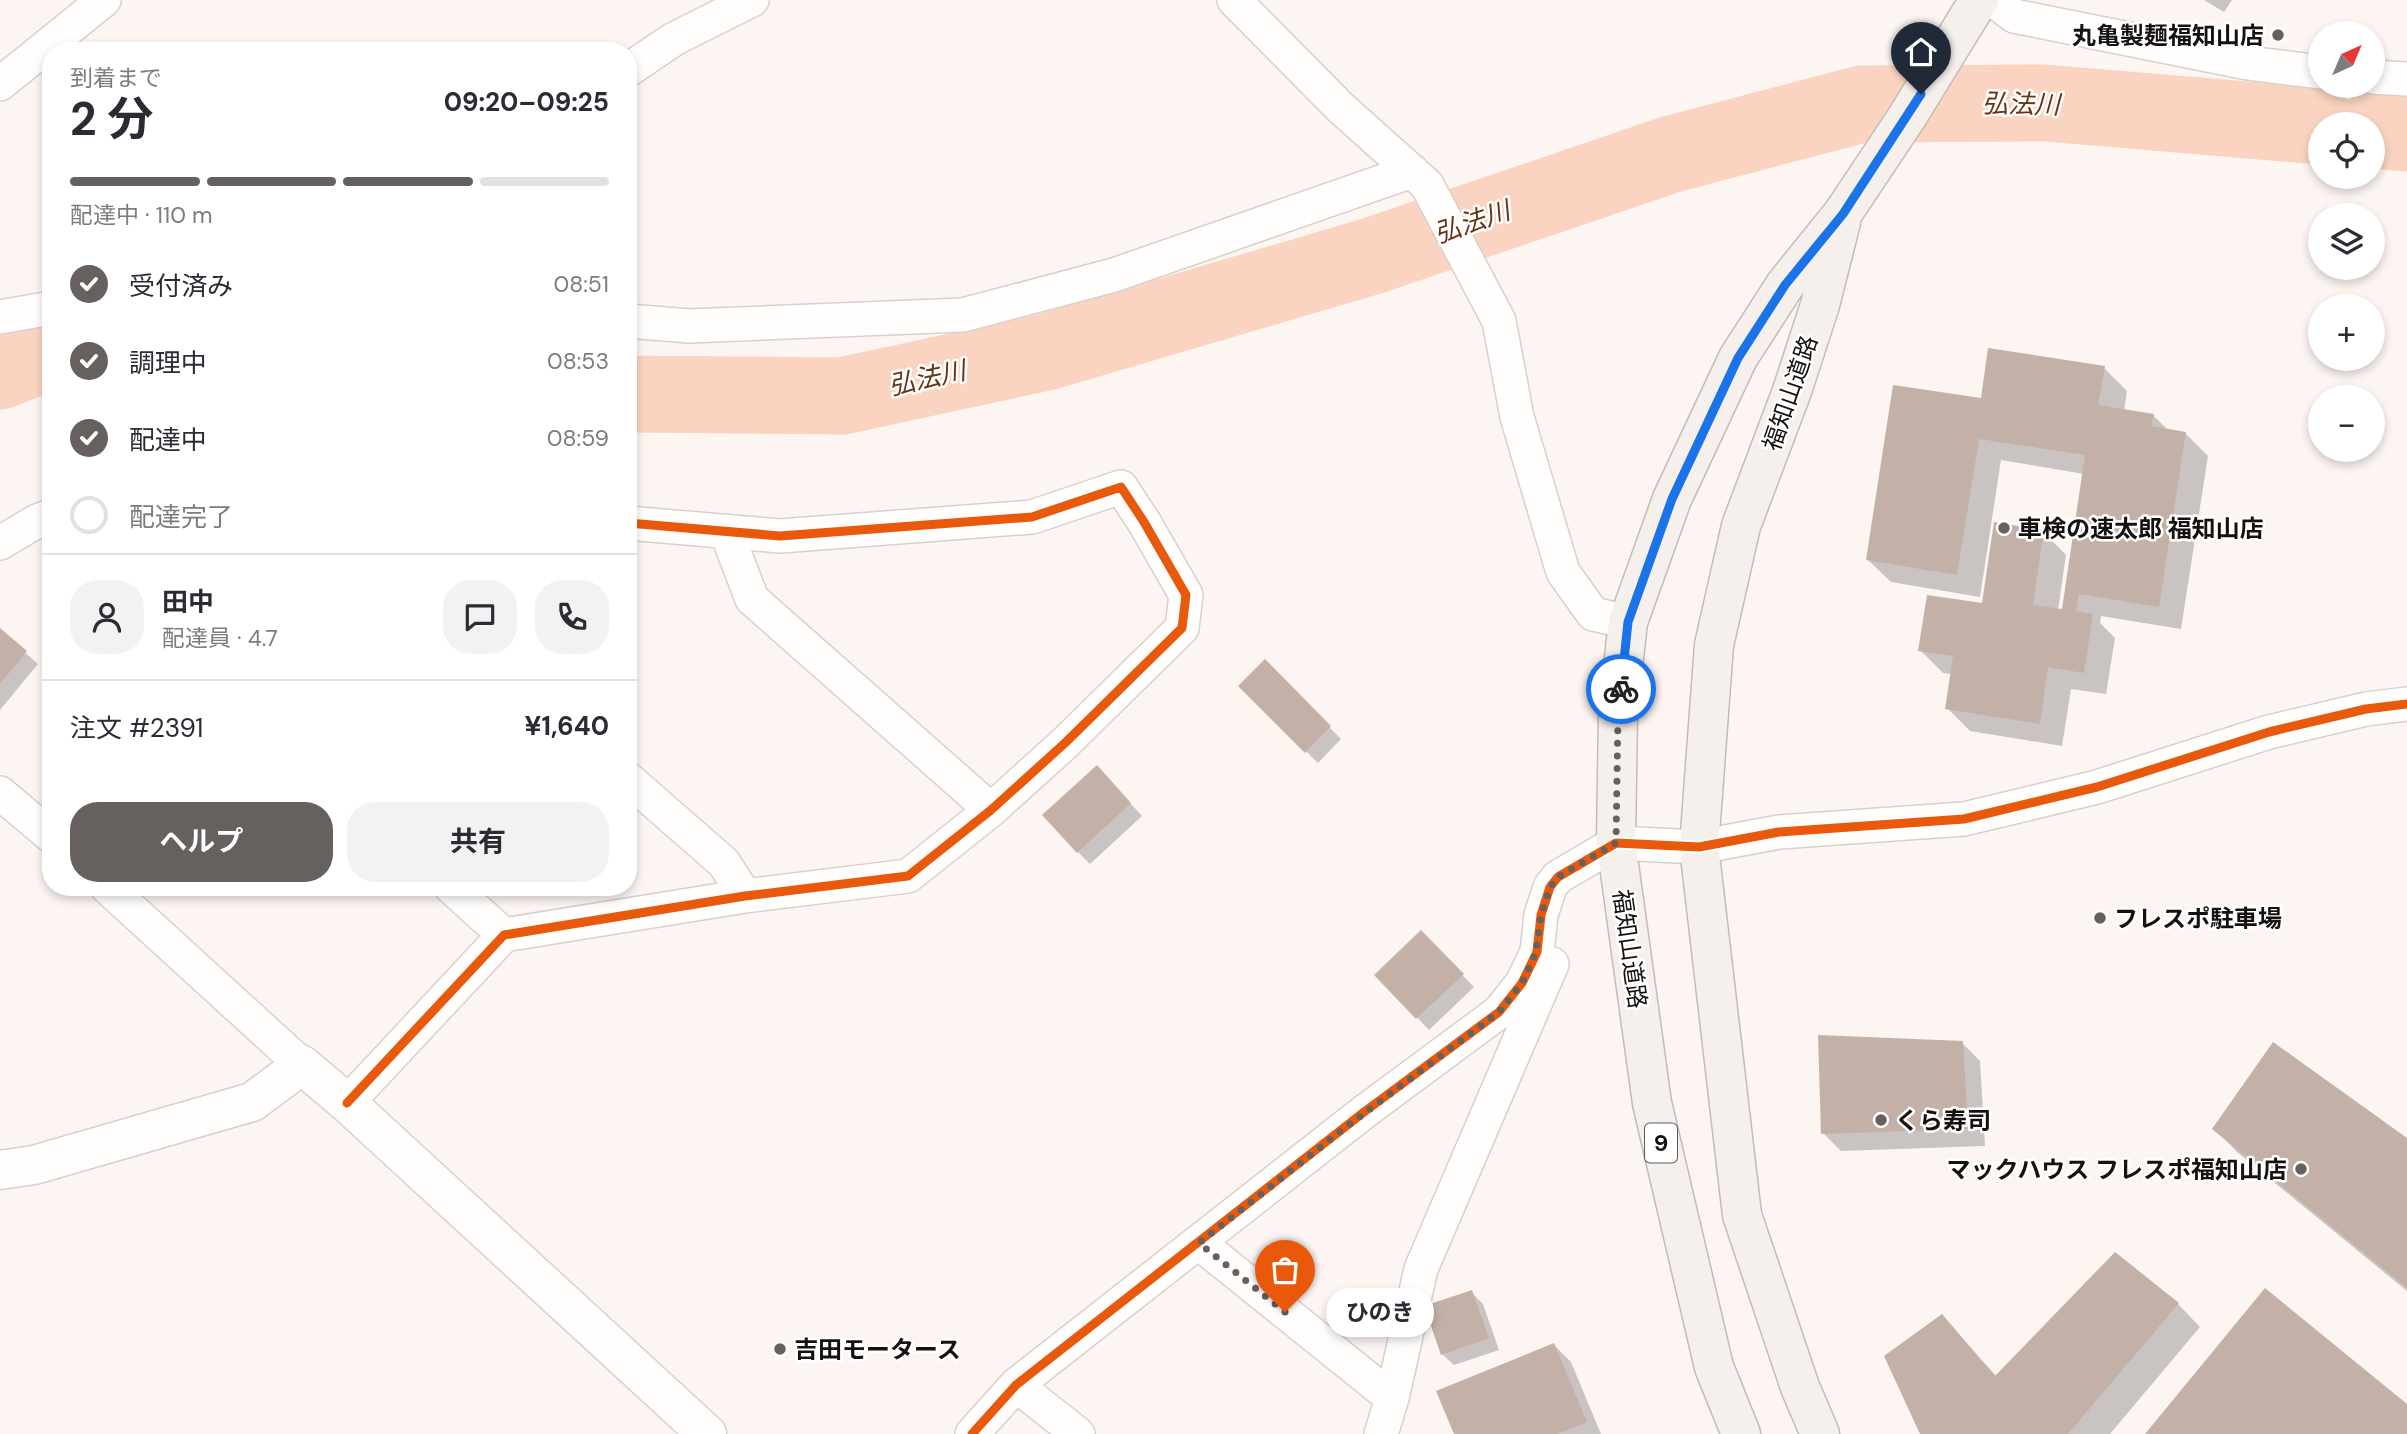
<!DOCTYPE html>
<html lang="ja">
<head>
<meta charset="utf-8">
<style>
  :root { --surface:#fff; --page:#f2f2f3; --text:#2b2b33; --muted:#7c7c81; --line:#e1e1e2; --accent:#66615e }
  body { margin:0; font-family:"DM Sans","Noto Sans JP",sans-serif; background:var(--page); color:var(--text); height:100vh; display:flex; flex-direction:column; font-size:26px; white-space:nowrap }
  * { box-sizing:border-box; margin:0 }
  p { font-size:23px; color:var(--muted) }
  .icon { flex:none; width:38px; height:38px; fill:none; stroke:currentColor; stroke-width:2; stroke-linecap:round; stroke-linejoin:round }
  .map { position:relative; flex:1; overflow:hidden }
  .details { position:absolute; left:42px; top:42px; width:595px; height:854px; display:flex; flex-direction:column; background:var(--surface); border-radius:28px; box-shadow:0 4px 10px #0003 }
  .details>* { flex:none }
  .needle { width:46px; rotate:44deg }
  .controls { position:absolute; left:2308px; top:21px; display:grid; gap:14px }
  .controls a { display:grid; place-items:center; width:77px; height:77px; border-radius:50%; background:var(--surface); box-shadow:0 4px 10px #0003; font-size:35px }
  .pin { position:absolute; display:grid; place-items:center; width:60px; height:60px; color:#fff; margin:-72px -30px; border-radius:50% 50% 50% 0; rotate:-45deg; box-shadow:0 0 7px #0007 }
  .pin .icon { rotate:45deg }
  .courier { position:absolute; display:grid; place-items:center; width:70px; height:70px; margin:-35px; border:5px solid #1a73e8; border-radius:50%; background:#fff; color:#222; box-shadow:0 2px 9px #0007 }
  .bubble { position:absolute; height:49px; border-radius:24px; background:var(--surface); box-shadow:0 4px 10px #0003; font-size:23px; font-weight:700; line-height:49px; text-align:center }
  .summary em { font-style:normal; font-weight:700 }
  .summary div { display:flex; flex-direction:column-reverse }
  .summary { display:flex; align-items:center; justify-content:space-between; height:119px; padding:0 28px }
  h1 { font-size:46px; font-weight:700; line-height:52px }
  .bar { display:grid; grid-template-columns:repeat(4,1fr); gap:10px 7px; align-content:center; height:84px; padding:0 28px }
  .bar i { height:9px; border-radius:5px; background:var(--line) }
  .bar .selected { background:var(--accent) }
  .bar p { grid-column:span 4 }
  .line { display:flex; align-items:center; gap:18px; padding:0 28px; border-top:2px solid var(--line) }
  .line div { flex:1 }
  .round { display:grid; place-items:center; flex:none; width:74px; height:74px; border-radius:28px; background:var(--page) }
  ol { padding:0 28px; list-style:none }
  li { display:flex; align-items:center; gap:21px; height:77px }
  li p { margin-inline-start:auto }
  li .icon { padding:7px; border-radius:50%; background:var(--accent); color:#fff; stroke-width:4 }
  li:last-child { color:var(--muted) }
  li i { width:38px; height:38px; border:4px solid var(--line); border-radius:50% }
  .button { display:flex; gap:14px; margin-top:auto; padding:14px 28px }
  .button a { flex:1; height:80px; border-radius:28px; background:var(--accent); color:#fff; font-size:28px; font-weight:700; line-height:80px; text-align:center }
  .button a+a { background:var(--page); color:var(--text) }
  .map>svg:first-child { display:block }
  .shadow { fill:#0003 }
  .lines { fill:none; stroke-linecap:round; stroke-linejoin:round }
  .river { stroke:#fad4c0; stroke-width:77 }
  .building { fill:#c3b1a7 }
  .minor-casing { stroke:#d7d1ce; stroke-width:36 }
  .tertiary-casing { stroke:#d7d1ce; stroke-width:41 }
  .trunk-casing { stroke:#c5bbb6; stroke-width:41 }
  .minor { stroke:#fffefd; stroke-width:33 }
  .tertiary { stroke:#fffefd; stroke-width:38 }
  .trunk { stroke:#f6f0ec; stroke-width:38 }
  .cycleway-casing { stroke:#fff; stroke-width:13 }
  .cycleway { stroke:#e8590c; stroke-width:9 }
  .done { stroke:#66615e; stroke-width:7; stroke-dasharray:0 12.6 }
  .route { stroke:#1a73e8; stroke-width:9 }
  .poi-dot { fill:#66615e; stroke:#fff; stroke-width:2.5 }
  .labels { text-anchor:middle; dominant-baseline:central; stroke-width:5; stroke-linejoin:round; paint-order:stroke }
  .shield { fill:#fff; stroke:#5b5857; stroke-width:2 }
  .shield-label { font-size:23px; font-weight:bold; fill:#15110f }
  .poi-label { font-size:24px; font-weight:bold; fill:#15110f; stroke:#fff; text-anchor:start }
  .street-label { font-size:24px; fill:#15110f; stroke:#fff }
  .water-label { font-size:26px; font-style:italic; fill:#683314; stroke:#fff }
</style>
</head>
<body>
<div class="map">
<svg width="2407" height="1434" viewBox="0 0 2407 1434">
  <rect width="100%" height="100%" fill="#fcf5f2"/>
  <path class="shadow" d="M2204 0H2232L2224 12Z
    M2104 368 2127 391 2124 411 2153 415 2168 430 2185 433 2208 456 2181 629 2101 616 2100 623 2115 638 2106 694 2071 689 2062 746 1970 731 1947 708 1952 674 1943 673 1920 650 1983 605 2043 532 2066 555 2058 610 2063 611 2084 474 2001 460 1980 597 1891 582 1868 560 1982 400Z
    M0 630 38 664 0 710Z
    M1265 662 1341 739 1318 763 1240 686Z
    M1108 779 1142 816 1090 864 1078 852Z
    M1421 932 1474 987 1429 1030 1377 975Z
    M1962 1043 1980 1061 1985 1146 1841 1151 1823 1133Z
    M2215 1129 2407 1140V1291L2237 1152Z
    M1471 1292 1483 1304 1499 1350 1454 1365 1442 1354Z
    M2178 1304 2200 1327 2110 1434H1922L1942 1316 1997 1377Z
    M1554 1345 1571 1362 1601 1434H1456Z"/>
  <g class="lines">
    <path class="river" d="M2373 130 2407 133
      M0 371 51 351
      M628 394 842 396 1046 352 1372 256 1672 154 1862 104 2045 103 2320 126"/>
  </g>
  <path class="building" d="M1988 348 2105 366 2098 405 2154 414 2151 426 2186 432 2159 607 2079 594 2076 611 2093 614 2084 673 2048 667 2040 724 1945 709 1953 656 1918 651 1927 595 1982 603 1994 522 2044 530 2033 605 2062 609 2085 455 1979 439 1957 575 1866 560 1893 385 1981 398Z
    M0 628 27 651 0 684Z
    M1265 659 1331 726 1305 753 1238 686Z
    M1097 765 1131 803 1077 853 1042 815Z
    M1421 930 1464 974 1416 1019 1374 975Z
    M1818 1035 1963 1041 1968 1129 1821 1134Z
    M2273 1042 2407 1138V1288L2212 1129Z
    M2115 1252 2179 1303 2068 1434H1920L1884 1356 1942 1314 1995 1376Z
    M2265 1288 2407 1404V1434H2145Z
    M1472 1290 1489 1338 1441 1355 1424 1306Z
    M1554 1343 1587 1422 1557 1434H1454L1436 1391Z"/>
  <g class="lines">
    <defs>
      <path id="minor" d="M1234 0 1341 108 1427 185 1499 321 1517 417 1563 572 1593 614 1628 622
        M1993 0 2014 16 2248 63 2320 72
        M628 70 674 39 752 0
        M2373 77 2407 79
        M0 84 104 0
        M0 317 51 308
        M628 321 689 326 963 315 1114 275 1412 171
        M726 531 752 599 991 810
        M0 543 37 521 51 516
        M628 779 724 863 745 896
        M0 793 51 836
        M107 887 302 1065
        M451 887 504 935
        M347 1103 504 935 745 896 908 876 991 810 1065 743 1182 628 1186 595 1144 522 1121 487 1032 517 780 536 628 523
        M1199 1243 1392 1398
        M1016 1385 1078 1434
        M972 1434 1016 1385 1364 1112 1499 1012 1522 983 1537 952 1541 915 1550 887 1558 877 1616 843 1699 847 1779 832 1964 819 2097 787 2269 732 2366 709 2407 704
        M1381 1434 1392 1398 1421 1269 1552 964"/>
      <path id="tertiary" d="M0 1170 34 1165 252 1102 302 1065 347 1103 707 1434"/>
      <path id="trunk" d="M1741 1434 1714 1367 1652 1103 1616 843 1618 712 1628 622 1672 499 1738 358 1785 285 1843 213 1907 117 1979 0
        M1820 1434 1800 1387 1742 1215 1699 847 1714 645 1741 526 1792 391 1820 305 1841 222"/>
    </defs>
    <use href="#minor" class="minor-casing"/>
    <use href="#tertiary" class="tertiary-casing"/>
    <use href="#trunk" class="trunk-casing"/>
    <use href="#minor" class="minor"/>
    <use href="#tertiary" class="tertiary"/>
    <use href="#trunk" class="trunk"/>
    <defs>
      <path id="cycleway" d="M347 1103 504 935 745 896 908 876 991 810 1065 743 1182 628 1186 595 1144 522 1121 487 1032 517 780 536 628 523
        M972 1434 1016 1385 1364 1112 1499 1012 1522 983 1537 952 1541 915 1550 887 1558 877 1616 843 1699 847 1779 832 1964 819 2097 787 2269 732 2366 709 2407 704"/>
    </defs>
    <use href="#cycleway" class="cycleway-casing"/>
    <use href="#cycleway" class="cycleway"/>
  </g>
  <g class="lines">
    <path class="done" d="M1285 1312 1199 1243 1346 1127 1499 1012 1522 983 1536 952 1541 915 1550 887 1558 877 1616 843 1618 712 1621 689"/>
    <path class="route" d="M1621 689 1628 622 1672 499 1738 358 1785 285 1843 214 1921 94"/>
  </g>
  <g class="poi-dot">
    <circle cx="2278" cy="35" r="7"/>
    <circle cx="2004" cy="528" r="7"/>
    <circle cx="2100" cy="918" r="7"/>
    <circle cx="1881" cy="1120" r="7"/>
    <circle cx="2301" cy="1169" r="7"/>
    <circle cx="780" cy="1349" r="7"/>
  </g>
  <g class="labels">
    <rect class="shield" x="1645" y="1123.5" width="32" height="39" rx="5"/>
    <g class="shield-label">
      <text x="1661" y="1143">9</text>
    </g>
    <g class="poi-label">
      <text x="2264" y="35" text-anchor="end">丸亀製麺福知山店</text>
      <text x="2018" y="528">車検の速太郎 福知山店</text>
      <text x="2114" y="918">フレスポ駐車場</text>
      <text x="1895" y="1120">くら寿司</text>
      <text x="2287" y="1169" text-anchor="end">マックハウス フレスポ福知山店</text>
      <text x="794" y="1349">吉田モータース</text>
    </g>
    <g class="street-label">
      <text transform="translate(1790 393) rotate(-71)">福知山道路</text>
      <text transform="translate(1630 949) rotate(82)">福知山道路</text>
    </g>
    <g class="water-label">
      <text transform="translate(2021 104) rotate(1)">弘法川</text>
      <text transform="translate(1472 222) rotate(-19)">弘法川</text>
      <text transform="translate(927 378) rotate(-12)">弘法川</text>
    </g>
  </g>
</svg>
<div class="controls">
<a><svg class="needle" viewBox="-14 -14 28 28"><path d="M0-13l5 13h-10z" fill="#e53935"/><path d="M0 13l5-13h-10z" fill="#7c7c81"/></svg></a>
<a><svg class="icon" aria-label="locate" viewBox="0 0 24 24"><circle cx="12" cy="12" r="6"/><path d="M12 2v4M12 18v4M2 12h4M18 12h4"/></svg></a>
<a><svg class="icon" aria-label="layers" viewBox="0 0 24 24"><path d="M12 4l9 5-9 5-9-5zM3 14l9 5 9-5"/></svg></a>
<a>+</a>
<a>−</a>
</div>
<div class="pin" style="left:1285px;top:1312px;background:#ea580c"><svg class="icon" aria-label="bag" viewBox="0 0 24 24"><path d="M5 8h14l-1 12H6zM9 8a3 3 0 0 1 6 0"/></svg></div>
<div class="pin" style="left:1921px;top:94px;background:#1f2937"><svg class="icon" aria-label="home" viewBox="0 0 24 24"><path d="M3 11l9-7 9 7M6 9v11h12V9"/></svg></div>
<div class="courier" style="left:1621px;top:689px"><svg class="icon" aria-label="bike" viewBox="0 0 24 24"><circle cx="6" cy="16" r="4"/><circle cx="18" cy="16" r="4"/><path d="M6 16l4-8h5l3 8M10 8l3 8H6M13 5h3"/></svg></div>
<div class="bubble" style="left:1326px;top:1288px;width:108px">ひのき</div>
<section class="details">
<div class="summary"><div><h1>2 分</h1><p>到着まで</p></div><em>09:20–09:25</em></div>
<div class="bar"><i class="selected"></i><i class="selected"></i><i class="selected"></i><i></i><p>配達中 · 110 m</p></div>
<ol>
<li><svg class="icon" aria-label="check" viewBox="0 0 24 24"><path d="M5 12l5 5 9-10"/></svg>受付済み<p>08:51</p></li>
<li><svg class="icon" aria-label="check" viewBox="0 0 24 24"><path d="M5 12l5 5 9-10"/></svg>調理中<p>08:53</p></li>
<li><svg class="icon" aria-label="check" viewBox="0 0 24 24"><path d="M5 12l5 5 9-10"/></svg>配達中<p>08:59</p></li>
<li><i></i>配達完了</li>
</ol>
<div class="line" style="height:126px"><a class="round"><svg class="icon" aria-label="person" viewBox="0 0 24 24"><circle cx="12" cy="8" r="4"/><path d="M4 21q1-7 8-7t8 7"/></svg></a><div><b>田中</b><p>配達員 · 4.7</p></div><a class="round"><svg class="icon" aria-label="chat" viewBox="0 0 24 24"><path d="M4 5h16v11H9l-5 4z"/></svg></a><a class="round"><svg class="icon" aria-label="phone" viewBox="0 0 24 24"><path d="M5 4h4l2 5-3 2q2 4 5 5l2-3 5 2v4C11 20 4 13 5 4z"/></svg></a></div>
<div class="line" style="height:91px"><div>注文 #2391</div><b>¥1,640</b></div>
<div class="button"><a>ヘルプ</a><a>共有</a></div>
</section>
</div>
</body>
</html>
